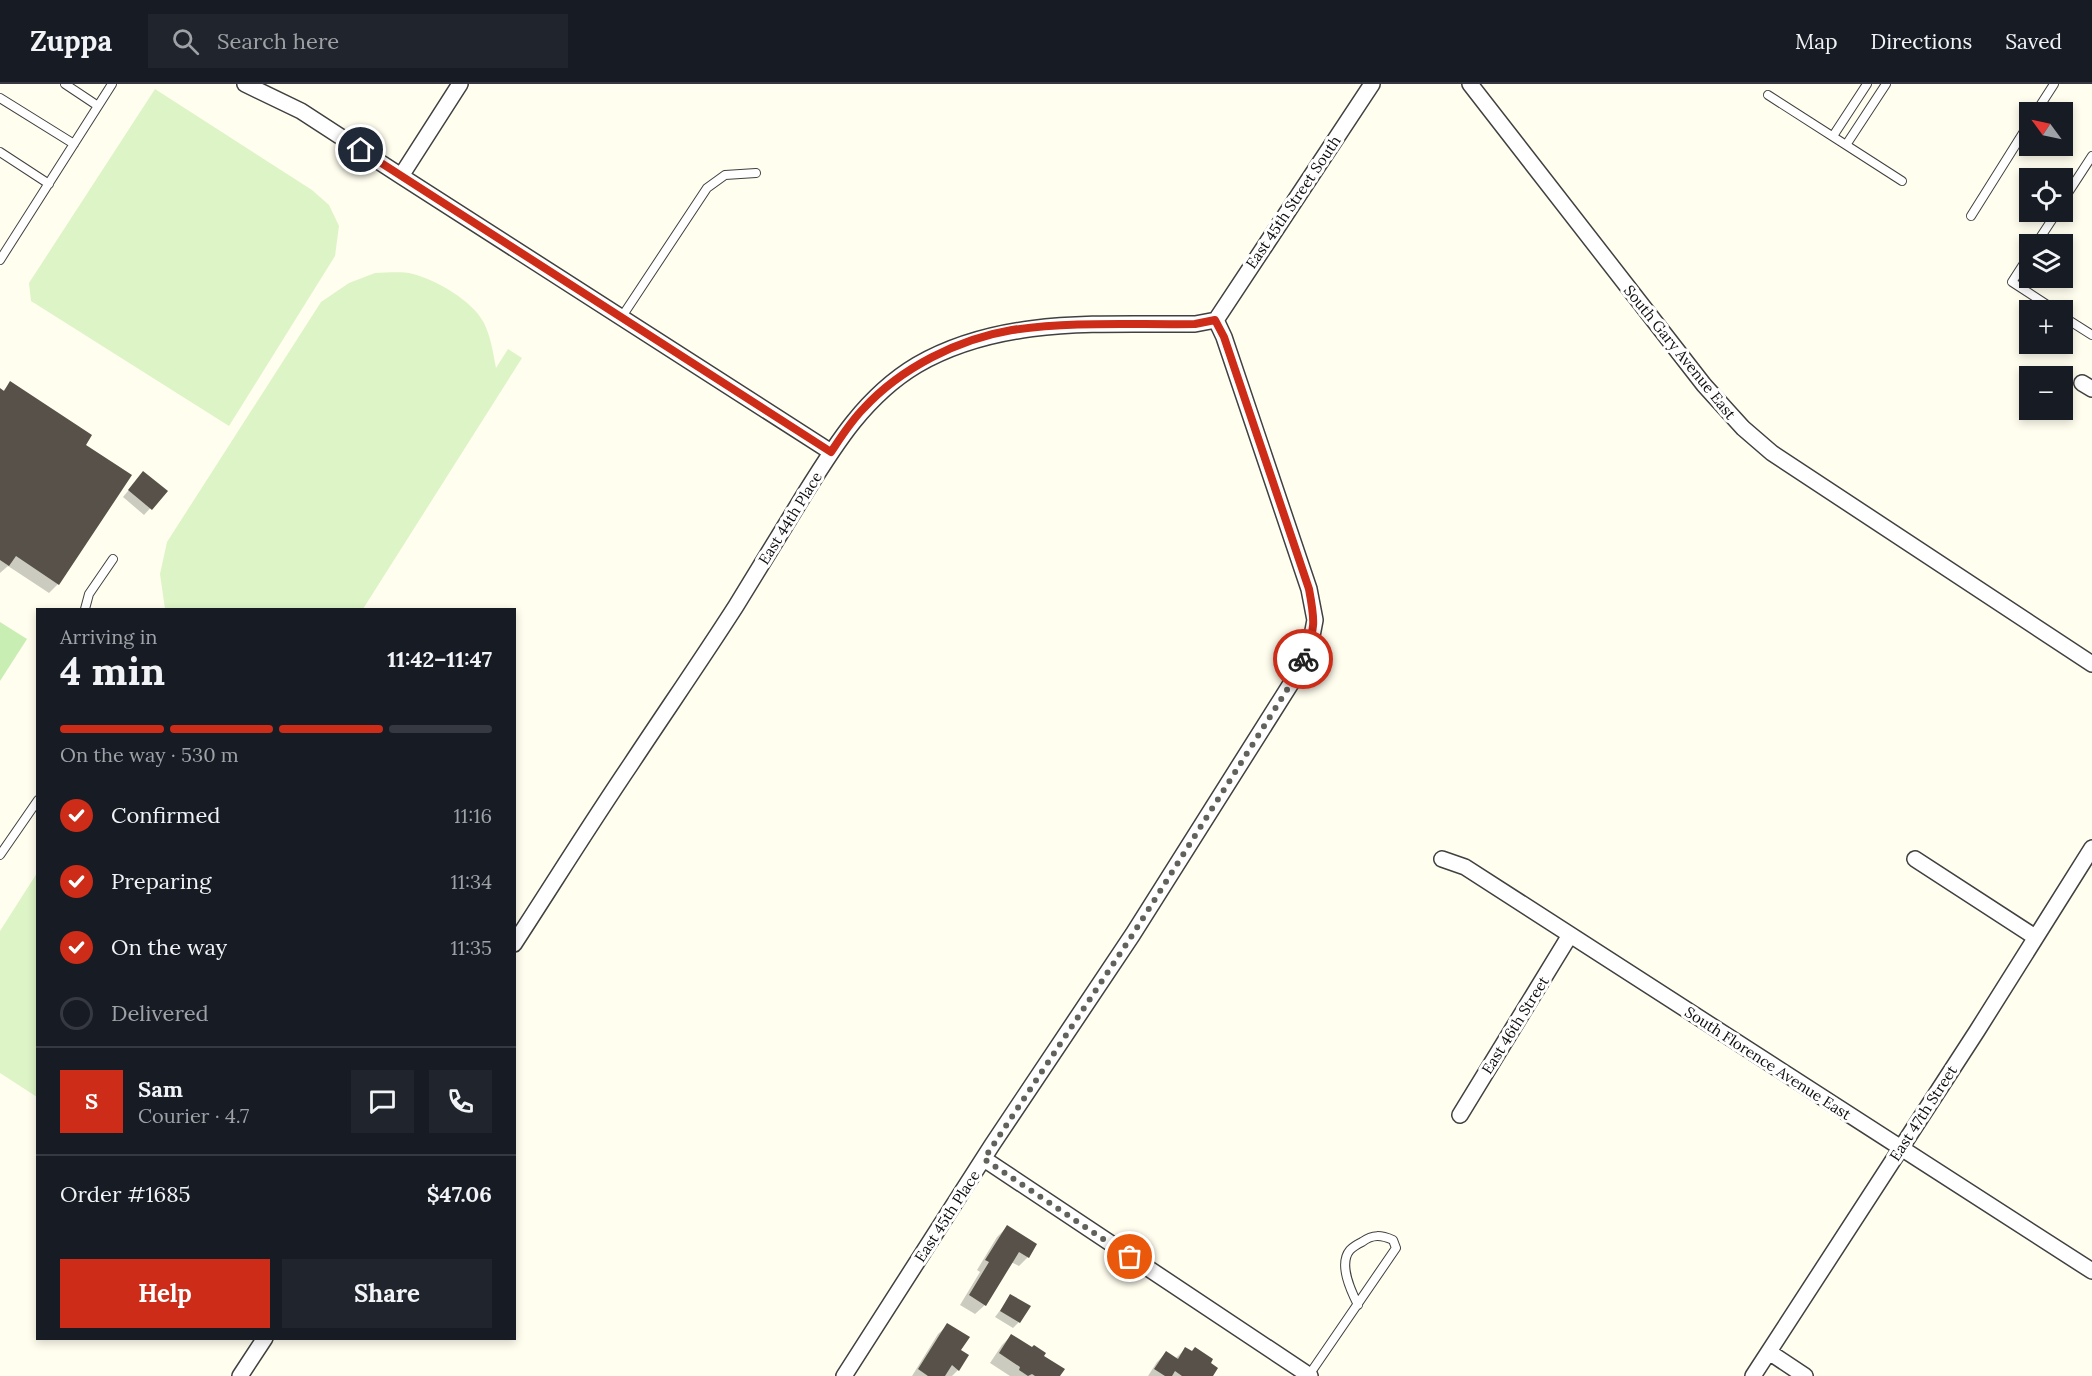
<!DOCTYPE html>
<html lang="en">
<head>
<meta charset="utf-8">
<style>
  :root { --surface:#171b24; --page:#20242c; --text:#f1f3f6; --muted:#9ea1a6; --line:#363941; --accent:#cc2c18 }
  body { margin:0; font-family:Lora,serif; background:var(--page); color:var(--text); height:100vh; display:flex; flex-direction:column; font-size:22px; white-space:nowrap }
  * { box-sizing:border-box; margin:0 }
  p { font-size:20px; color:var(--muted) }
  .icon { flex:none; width:33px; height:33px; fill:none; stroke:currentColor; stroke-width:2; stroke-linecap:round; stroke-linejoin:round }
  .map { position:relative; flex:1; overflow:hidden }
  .details { position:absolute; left:36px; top:524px; width:480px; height:732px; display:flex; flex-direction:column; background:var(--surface); border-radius:0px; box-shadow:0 3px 9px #0003 }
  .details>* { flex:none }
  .needle { width:39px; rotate:303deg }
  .fabs { position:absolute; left:2019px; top:18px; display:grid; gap:12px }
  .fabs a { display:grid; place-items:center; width:54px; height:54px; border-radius:0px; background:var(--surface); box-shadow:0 3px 9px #0003; font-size:30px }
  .pin { position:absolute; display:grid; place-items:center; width:51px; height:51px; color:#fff; margin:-26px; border:3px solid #fff; border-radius:50%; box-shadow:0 2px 6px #0007 }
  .courier { position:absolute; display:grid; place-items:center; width:60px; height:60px; margin:-30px; border:4px solid #cc2c18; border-radius:50%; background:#fff; color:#222; box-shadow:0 2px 8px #0007 }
  .overview em { font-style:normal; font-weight:700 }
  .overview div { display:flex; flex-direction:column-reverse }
  .overview { display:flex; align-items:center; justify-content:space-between; height:102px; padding:0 24px }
  h1 { font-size:39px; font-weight:700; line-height:45px }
  .bar { display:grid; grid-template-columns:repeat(4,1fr); gap:9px 6px; align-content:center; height:72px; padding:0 24px }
  .bar i { height:8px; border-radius:4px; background:var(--line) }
  .bar .current { background:var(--accent) }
  .bar p { grid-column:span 4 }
  .line { display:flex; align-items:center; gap:15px; padding:0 24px; border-top:2px solid var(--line) }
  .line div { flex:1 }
  .round { display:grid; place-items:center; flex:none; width:63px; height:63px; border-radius:0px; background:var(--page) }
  ol { padding:0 24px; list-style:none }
  li { display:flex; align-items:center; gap:18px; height:66px }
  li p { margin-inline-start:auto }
  li .icon { padding:6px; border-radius:50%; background:var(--accent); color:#fff; stroke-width:4 }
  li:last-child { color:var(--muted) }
  li i { width:33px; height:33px; border:3px solid var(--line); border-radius:50% }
  .primary-button { display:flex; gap:12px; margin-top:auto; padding:12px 24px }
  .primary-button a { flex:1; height:69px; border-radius:0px; background:var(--accent); color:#fff; font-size:24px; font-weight:700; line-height:69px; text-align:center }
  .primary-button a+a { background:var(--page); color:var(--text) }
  header { display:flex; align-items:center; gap:36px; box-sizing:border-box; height:84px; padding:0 30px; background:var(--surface); border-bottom:2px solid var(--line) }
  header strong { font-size:28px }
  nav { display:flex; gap:33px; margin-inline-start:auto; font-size:21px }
  .search { width:420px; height:54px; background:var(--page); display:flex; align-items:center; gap:15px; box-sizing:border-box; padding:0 21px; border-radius:0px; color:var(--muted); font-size:22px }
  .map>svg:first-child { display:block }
  .green { fill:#c9eeb4 }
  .pitch { fill:#ddf4c7 }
  .shadow { fill:#0003 }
  .building { fill:#585149 }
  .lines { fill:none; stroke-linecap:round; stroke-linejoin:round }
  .service-casing { stroke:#414141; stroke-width:10 }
  .minor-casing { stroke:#414141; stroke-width:18 }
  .service { stroke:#fff; stroke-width:8 }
  .minor { stroke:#fff; stroke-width:15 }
  .done { stroke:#62625d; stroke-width:6; stroke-dasharray:0 10.8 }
  .route { stroke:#cc2c18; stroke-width:8 }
  .labels { text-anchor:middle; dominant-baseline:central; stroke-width:6; stroke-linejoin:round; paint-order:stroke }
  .street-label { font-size:15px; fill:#0e0e0e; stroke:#fff }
</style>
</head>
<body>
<header>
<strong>Zuppa</strong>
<div class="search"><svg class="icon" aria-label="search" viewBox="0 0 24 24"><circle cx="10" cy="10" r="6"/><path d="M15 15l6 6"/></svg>Search here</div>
<nav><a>Map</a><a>Directions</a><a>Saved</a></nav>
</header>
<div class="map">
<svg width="2092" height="1292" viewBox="0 0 2092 1292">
  <rect width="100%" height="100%" fill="#fffeef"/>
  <path class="green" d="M0 538 27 555 0 597Z"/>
  <path class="pitch" d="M155 5 312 106 329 121 339 142 335 172 229 342 31 217 29 199Z
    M375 189C387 189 401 187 413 190 436 196 473 217 484 239 491 254 493 268 496 284L508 265 522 274 363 525H165L160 490 167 458 321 218 349 199Z
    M37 789V1013L0 989V847Z"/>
  <path class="shadow" d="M11 299 84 361 58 500 49 509 8 482 0 489V306L2 308Z
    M138 395 166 407 144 431 123 413Z
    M1007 1143 1028 1173 1019 1182 1011 1178 985 1221 975 1230 960 1221 980 1188 977 1186 997 1153Z
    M1011 1212 1019 1238 1013 1244 995 1233Z
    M948 1241 959 1266 958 1286 952 1292H912L938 1250Z
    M1011 1252 1058 1292H1010L990 1279 1002 1261Z
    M1185 1265 1209 1280 1212 1292H1148L1157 1278 1166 1269 1175 1275Z"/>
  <path class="building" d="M10 297 92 351 86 361 132 391 59 501 16 472 9 482 0 476V304L4 307Z
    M143 387 168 407 152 426 128 406Z
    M1007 1141 1037 1160 1029 1174 1019 1168 986 1222 969 1211 989 1178 985 1176Z
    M1010 1210 1031 1222 1020 1239 1000 1227Z
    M947 1239 970 1253 961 1266 969 1271 959 1287 952 1281 945 1292H928L918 1285Z
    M1011 1250 1032 1263 1034 1261 1046 1269 1044 1272 1065 1285 1060 1292H1035L1032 1290 1028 1292 1019 1286 1020 1283 999 1269Z
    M1185 1263 1192 1267 1195 1263 1213 1275 1211 1279 1218 1284 1213 1292H1182L1175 1287 1172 1292H1165L1154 1285 1166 1267 1178 1275Z"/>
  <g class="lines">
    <defs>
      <path id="service" d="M65 0 98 22
        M1886 0 1846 61 1902 97
        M1768 11 1846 61
        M0 14 74 60
        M2036 28 2054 0
        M1833 52 1867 0
        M0 68 49 100
        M2062 118 2092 72
        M1971 132 2030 38
        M2036 160 2057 128
        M2030 170 2012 198 2055 226
        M0 176 112 0
        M2062 232 2092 251
        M621 234 707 104 725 91 756 89
        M85 525 89 510 113 475
        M0 771 38 716
        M1309 1291 1396 1164 1393 1156C1381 1151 1373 1150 1362 1158 1358 1160 1353 1163 1350 1166 1338 1180 1351 1207 1358 1221"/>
      <path id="minor" d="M245 0 301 27 401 92 831 368
        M1470 0 1704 301 1743 344 1772 369 2092 580
        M401 92 460 0
        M1216 236 1372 0
        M2082 299 2092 305
        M1442 775 1465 783 2092 1187
        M1915 775 2035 853
        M514 860C553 800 591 739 631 680 666 627 702 575 736 522 759 485 781 448 804 411 835 361 865 312 917 281 1002 232 1101 241 1195 240L1216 236
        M1460 1031 1570 851
        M984 1075 1310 1292
        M1769 1268 1805 1292
        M240 1292 265 1254
        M844 1292 992 1061 1133 850 1297 590 1311 557 1315 536 1309 505 1224 253 1216 236
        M1753 1292 1977 947 2092 764"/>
    </defs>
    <use href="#service" class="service-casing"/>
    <use href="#minor" class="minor-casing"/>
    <use href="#service" class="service"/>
    <use href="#minor" class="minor"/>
  </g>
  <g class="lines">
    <path class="done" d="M1130 1173 984 1075 1133 850 1297 590 1303 575"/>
    <path class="route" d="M361 66 831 368C841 353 851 337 864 324 901 284 958 255 1012 246 1072 237 1134 241 1195 240L1215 236 1224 253 1309 505C1315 537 1316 545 1303 575"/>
  </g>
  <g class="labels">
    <g class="street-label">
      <text transform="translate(1293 118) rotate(-56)">East 45th Street South</text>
      <text transform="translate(1680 268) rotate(51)">South Gary Avenue East</text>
      <text transform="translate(790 434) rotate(-58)">East 44th Place</text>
      <text transform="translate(1515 941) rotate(-58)">East 46th Street</text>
      <text transform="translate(1768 979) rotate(33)">South Florence Avenue East</text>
      <text transform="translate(1923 1029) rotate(-57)">East 47th Street</text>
      <text transform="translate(947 1132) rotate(-57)">East 45th Place</text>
    </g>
  </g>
</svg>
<div class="fabs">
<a><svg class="needle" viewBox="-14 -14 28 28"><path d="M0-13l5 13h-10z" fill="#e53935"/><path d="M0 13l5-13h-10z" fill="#9ea1a6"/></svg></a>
<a><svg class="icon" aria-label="locate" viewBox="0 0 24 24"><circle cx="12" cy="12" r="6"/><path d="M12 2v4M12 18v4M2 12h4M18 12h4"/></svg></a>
<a><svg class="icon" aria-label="layers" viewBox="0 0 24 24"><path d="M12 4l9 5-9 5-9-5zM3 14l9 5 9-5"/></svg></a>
<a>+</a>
<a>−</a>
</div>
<div class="pin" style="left:1130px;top:1173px;background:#ea580c"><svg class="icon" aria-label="bag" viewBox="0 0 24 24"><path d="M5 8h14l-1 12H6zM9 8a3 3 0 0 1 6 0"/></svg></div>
<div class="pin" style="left:361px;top:66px;background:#1f2937"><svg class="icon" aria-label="home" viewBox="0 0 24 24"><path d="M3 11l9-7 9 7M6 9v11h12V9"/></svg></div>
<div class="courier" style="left:1303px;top:575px"><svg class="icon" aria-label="bike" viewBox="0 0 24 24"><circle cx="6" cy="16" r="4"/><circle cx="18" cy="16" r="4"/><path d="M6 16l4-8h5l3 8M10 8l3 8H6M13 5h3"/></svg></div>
<section class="details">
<div class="overview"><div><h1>4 min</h1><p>Arriving in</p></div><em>11:42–11:47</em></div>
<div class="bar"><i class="current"></i><i class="current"></i><i class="current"></i><i></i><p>On the way · 530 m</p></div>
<ol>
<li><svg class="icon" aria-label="check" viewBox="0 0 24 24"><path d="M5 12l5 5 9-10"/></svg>Confirmed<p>11:16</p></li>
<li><svg class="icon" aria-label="check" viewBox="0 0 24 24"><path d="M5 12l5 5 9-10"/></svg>Preparing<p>11:34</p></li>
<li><svg class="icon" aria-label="check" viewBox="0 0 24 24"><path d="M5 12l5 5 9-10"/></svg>On the way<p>11:35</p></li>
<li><i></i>Delivered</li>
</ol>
<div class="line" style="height:108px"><b class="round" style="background:var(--accent);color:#fff">S</b><div><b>Sam</b><p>Courier · 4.7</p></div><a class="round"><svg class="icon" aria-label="chat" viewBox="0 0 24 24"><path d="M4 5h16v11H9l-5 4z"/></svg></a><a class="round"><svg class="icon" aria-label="phone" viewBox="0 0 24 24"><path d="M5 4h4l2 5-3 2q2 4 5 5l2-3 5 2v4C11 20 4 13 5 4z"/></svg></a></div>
<div class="line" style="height:78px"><div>Order #1685</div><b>$47.06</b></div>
<div class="primary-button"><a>Help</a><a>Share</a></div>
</section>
</div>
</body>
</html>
